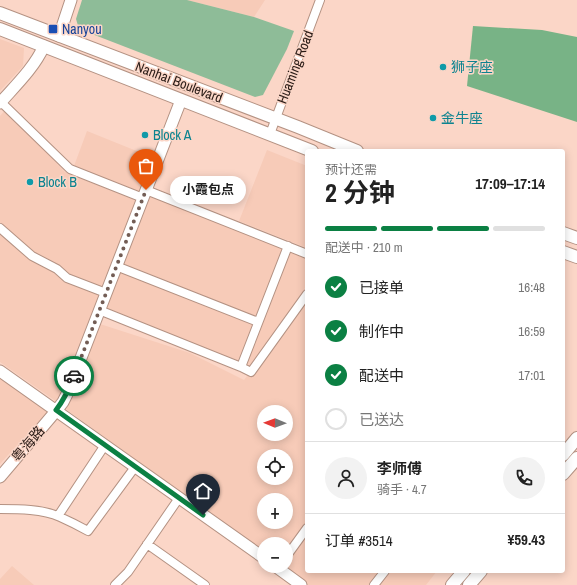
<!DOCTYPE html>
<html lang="zh">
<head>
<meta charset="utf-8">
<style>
  :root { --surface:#fff; --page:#f2f2f2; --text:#222; --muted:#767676; --line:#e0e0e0; --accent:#0b8043 }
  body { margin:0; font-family:"Archivo Narrow","Noto Sans SC",sans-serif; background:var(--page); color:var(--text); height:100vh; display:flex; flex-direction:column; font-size:15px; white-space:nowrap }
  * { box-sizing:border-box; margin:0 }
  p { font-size:13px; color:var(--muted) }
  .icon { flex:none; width:22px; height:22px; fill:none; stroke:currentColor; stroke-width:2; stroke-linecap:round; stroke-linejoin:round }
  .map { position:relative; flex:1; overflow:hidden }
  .panel { position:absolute; left:305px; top:149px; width:260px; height:424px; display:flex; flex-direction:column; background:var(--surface); border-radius:4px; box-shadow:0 2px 10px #0003 }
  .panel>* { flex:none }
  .needle { width:26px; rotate:271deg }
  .tools { position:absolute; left:257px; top:405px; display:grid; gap:8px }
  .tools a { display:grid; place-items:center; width:36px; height:36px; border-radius:50%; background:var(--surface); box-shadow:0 2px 10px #0003; font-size:20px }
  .pin { position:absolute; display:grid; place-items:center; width:34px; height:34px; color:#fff; margin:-41px -17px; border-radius:50% 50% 50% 0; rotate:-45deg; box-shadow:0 0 4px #0007 }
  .pin .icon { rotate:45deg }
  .courier { position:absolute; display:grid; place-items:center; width:40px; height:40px; margin:-20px; border:3px solid #0b8043; border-radius:50%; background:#fff; color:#222; box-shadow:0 1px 5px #0007 }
  .bubble { position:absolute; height:28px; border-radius:14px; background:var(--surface); box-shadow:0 2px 10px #0003; font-size:13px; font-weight:700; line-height:28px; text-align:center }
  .summary em { font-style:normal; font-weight:700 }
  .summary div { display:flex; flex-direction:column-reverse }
  .summary { display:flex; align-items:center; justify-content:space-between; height:68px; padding:0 20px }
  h1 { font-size:26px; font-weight:700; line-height:30px }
  .bar { display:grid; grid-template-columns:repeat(4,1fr); gap:6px 4px; align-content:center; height:48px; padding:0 20px }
  .bar i { height:5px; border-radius:3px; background:var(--line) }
  .bar .on { background:var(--accent) }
  .bar p { grid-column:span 4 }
  .line { display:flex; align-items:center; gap:10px; padding:0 20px; border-top:1px solid var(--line) }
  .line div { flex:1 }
  .round { display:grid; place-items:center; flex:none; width:42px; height:42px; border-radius:21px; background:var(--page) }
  ol { padding:0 20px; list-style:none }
  li { display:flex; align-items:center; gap:12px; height:44px }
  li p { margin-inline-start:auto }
  li .icon { padding:4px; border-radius:50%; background:var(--accent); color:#fff; stroke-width:4 }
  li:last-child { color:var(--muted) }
  li i { width:22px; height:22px; border:2px solid var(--line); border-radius:50% }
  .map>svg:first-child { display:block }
  .built { fill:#f7cbb8; fill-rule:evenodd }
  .green { fill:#8ebc98 }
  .forest { fill:#78b386 }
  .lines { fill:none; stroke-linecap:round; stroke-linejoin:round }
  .street-casing { stroke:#b49283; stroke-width:10 }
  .secondary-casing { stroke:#b49283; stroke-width:13 }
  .primary-casing { stroke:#b49283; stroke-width:14 }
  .street { stroke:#fff; stroke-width:8 }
  .secondary { stroke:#fff; stroke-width:11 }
  .primary { stroke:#fff; stroke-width:12 }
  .done { stroke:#735d55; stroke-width:4; stroke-dasharray:0 7.2 }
  .route { stroke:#0b8043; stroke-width:5 }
  .transit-dot { fill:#1a4fb4; stroke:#fbd6c7; stroke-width:1.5 }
  .culture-dot { fill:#0f9aa8; stroke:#fbd6c7; stroke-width:1.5 }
  .labels { text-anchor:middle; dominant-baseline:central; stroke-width:3; stroke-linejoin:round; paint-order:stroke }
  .transit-label { font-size:14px; fill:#164399; stroke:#fbd6c7; text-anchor:start }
  .street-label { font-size:14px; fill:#2a1c17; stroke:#fbd6c7 }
  .culture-label { font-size:14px; fill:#0d838f; stroke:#fbd6c7; text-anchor:start }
</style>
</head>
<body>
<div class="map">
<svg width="577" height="585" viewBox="0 0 577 585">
  <rect width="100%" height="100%" fill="#fbd6c7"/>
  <path class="built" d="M187 0H265L254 17Z
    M0 39 24 48 23 66 0 91Z
    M6 109 65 172 137 201 64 392 57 402 0 362V230L11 233 0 223V116Z
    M87 131 154 158 140 192 74 166Z
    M267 150 307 166V248L239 221Z
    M148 195 307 258V285L249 372 103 315Z
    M307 297V571H437L426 585H308L282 566H286V544H264V553L63 407 100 324 190 353 244 380ZM264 412H286V434H264ZM264 456H286V478H264ZM264 500H286V522H264Z
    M0 378 48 411 0 464Z
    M12 566 34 585H0V579Z"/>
  <path class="green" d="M82 0H187L254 17 294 31 287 49 263 95 255 97 79 29 76 19Z"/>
  <path class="forest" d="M473 26 542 30 577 37V122L467 86Z"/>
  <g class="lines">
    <defs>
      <path id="street" d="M1 102 70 169 143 198
        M270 134 320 0
        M146 190 307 254
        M0 228 32 256 57 269 67 278 106 293
        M116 266 258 322
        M99 310 241 367 251 372 307 294
        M241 367 288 246
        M0 509C18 509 43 509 60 517 69 521 79 526 88 531L135 467
        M58 516 105 445
        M147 544 205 585
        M286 557 307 528
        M115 585 128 572 179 498
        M374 585 385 571"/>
      <path id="secondary" d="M59 36 71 0
        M0 103C16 85 34 68 44 46
        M0 371 264 558
        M0 477 56 411 63 402 67 394 181 100
        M275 566 301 585"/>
      <path id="primary" d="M0 13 298 127 357 151
        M0 29 312 151
        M563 233 577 238
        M563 252 577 257
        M563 455 577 438
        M563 474 577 458
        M452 585 464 571
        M469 585 481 571"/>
    </defs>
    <use href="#street" class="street-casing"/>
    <use href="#secondary" class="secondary-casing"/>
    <use href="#primary" class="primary-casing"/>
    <use href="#street" class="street"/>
    <use href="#secondary" class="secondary"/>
    <use href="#primary" class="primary"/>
  </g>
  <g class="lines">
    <path class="done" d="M74 376 146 190"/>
    <path class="route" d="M74 376C69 389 64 400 56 410L203 515"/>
  </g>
  <rect class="transit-dot" x="48" y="24" width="10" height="10" rx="2"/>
  <g class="culture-dot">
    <circle cx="443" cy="67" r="4"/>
    <circle cx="433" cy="118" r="4"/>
    <circle cx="145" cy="135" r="4"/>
    <circle cx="30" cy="182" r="4"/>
  </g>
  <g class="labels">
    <g class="transit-label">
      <text x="62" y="29">Nanyou</text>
    </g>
    <g class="street-label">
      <text transform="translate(295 67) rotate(-69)">Huaming Road</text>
      <text transform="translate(179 82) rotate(21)">Nanhai Boulevard</text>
      <text transform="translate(28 444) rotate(-50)">粤海路</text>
    </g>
    <g class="culture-label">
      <text x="451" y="67">狮子座</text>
      <text x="441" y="118">金牛座</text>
      <text x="153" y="135">Block A</text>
      <text x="38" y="182">Block B</text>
    </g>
  </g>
</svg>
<div class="tools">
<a><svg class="needle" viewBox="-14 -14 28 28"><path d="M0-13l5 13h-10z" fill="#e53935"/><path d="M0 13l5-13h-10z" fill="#767676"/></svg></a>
<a><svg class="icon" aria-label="locate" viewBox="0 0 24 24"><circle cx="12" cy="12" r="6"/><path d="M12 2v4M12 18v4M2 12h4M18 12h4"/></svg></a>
<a>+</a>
<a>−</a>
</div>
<div class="pin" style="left:146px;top:190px;background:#ea580c"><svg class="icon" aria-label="bag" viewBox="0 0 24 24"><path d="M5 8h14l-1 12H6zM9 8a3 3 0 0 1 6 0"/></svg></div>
<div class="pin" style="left:203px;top:515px;background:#1f2937"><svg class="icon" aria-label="home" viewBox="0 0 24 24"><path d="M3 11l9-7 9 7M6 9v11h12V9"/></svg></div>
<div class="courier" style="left:74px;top:376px"><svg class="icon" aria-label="car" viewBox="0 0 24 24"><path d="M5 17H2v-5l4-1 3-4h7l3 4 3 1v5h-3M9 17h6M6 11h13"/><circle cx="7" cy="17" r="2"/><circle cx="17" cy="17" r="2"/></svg></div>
<div class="bubble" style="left:170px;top:176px;width:76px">小霞包点</div>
<section class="panel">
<div class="summary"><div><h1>2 分钟</h1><p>预计还需</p></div><em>17:09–17:14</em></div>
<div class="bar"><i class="on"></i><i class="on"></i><i class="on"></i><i></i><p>配送中 · 210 m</p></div>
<ol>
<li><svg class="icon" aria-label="check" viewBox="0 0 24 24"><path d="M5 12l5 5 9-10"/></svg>已接单<p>16:48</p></li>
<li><svg class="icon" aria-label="check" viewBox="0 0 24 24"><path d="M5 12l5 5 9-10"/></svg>制作中<p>16:59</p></li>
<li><svg class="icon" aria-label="check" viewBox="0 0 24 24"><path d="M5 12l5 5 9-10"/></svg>配送中<p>17:01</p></li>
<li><i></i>已送达</li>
</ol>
<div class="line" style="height:72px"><a class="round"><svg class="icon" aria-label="person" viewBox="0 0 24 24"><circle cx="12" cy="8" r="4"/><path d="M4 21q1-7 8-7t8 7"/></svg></a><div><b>李师傅</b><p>骑手 · 4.7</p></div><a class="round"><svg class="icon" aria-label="phone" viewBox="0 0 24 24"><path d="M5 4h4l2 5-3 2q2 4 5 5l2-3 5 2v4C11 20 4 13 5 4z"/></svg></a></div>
<div class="line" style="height:52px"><div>订单 #3514</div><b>¥59.43</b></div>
</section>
</div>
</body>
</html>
